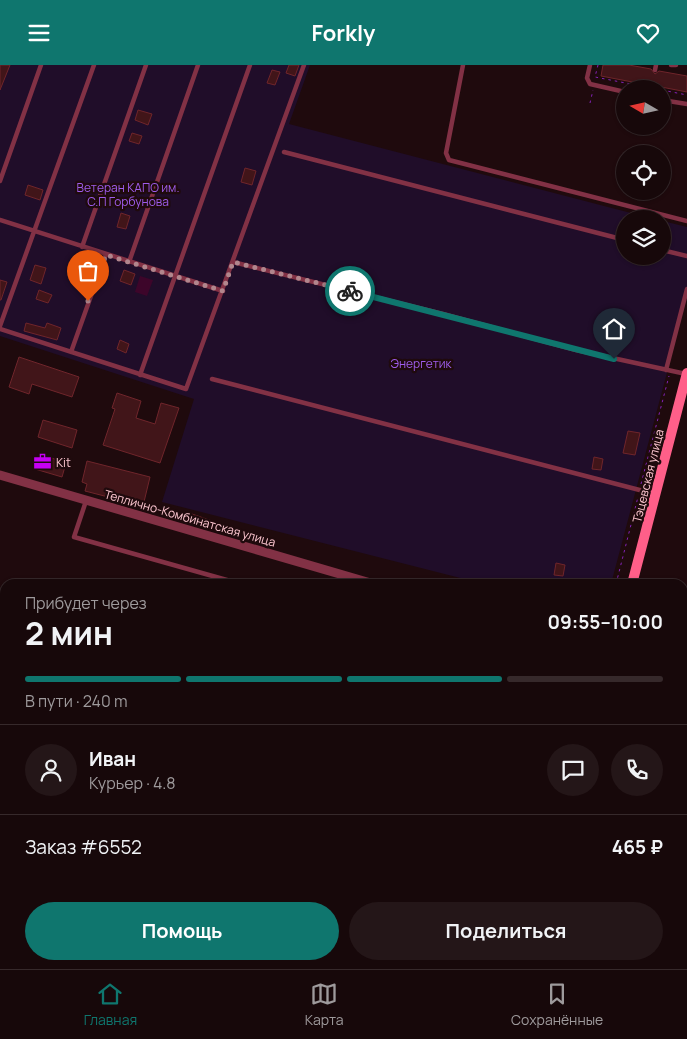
<!DOCTYPE html>
<html lang="ru">
<head>
<meta charset="utf-8">
<style>
  :root { --surface:#17080a; --page:#241618; --text:#f1f3f6; --muted:#9e9a9c; --line:#36292b; --accent:#0f766e }
  body { margin:0; font-family:Manrope,sans-serif; background:var(--page); color:var(--text); height:100vh; display:flex; flex-direction:column; font-size:19px; white-space:nowrap }
  * { box-sizing:border-box; margin:0 }
  p { font-size:16px; color:var(--muted) }
  .icon { flex:none; width:28px; height:28px; fill:none; stroke:currentColor; stroke-width:2; stroke-linecap:round; stroke-linejoin:round }
  .map { position:relative; flex:1; overflow:hidden }
  .sheet { position:absolute; left:0px; top:514px; width:688px; height:391px; display:flex; flex-direction:column; background:var(--surface); border-radius:15px 15px 0 0; box-shadow:0 1px 4px #0004,0 0 0 1px var(--line) }
  .sheet>* { flex:none }
  .needle { width:32px; rotate:279deg }
  .controls { position:absolute; left:616px; top:15px; display:grid; gap:10px }
  .controls a { display:grid; place-items:center; width:55px; height:55px; border-radius:50%; background:var(--surface); box-shadow:0 1px 4px #0004,0 0 0 1px var(--line); font-size:25px }
  .pin { position:absolute; display:grid; place-items:center; width:42px; height:42px; color:#fff; margin:-51px -21px; border-radius:50% 50% 50% 0; rotate:-45deg; box-shadow:0 0 5px #0007 }
  .pin .icon { rotate:45deg }
  .courier { position:absolute; display:grid; place-items:center; width:50px; height:50px; margin:-25px; border:4px solid #0f766e; border-radius:50%; background:#fff; color:#222; box-shadow:0 1px 6px #0007 }
  .headline em { font-style:normal; font-weight:700 }
  .headline div { display:flex; flex-direction:column-reverse }
  .headline { display:flex; align-items:center; justify-content:space-between; height:85px; padding:0 25px }
  h1 { font-size:32px; font-weight:700; line-height:38px }
  .bar { display:grid; grid-template-columns:repeat(4,1fr); gap:8px 5px; align-content:center; height:60px; padding:0 25px }
  .bar i { height:6px; border-radius:4px; background:var(--line) }
  .bar .selected { background:var(--accent) }
  .bar p { grid-column:span 4 }
  .line { display:flex; align-items:center; gap:12px; padding:0 25px; border-top:1px solid var(--line) }
  .line div { flex:1 }
  .round { display:grid; place-items:center; flex:none; width:52px; height:52px; border-radius:26px; background:var(--page) }
  .cta { display:flex; gap:10px; margin-top:auto; padding:10px 25px }
  .cta a { flex:1; height:58px; border-radius:30px; background:var(--accent); color:#fff; font-size:20px; font-weight:700; line-height:58px; text-align:center }
  .cta a+a { background:var(--page); color:var(--text) }
  header { display:flex; justify-content:space-between; align-items:center; height:65px; padding:0 25px; background:var(--accent); color:#fff; font-size:22px; font-weight:700 }
  .tabs { display:flex; justify-content:space-around; align-items:center; height:70px; border-top:1px solid var(--line); background:var(--surface); font-size:14px; color:var(--muted) }
  .tabs a { display:grid; justify-items:center; gap:2px }
  .tabs .selected { color:var(--accent) }
  .map>svg:first-child { display:block }
  .green { fill:#200d29 }
  .water { fill:#3d052a }
  .building { fill:#411519; stroke:#6f252b }
  .lines { fill:none; stroke-linecap:round; stroke-linejoin:round }
  .path { stroke:#8422b9; stroke-width:1; stroke-dasharray:2.5 4; stroke-linecap:butt }
  .service { stroke:#823145; stroke-width:4.5 }
  .minor { stroke:#823145; stroke-width:9 }
  .secondary { stroke:#ff5f89; stroke-width:10 }
  .done { stroke:#b1868d; stroke-width:5; stroke-dasharray:0 9 }
  .route { stroke:#0f766e; stroke-width:6 }
  .labels { text-anchor:middle; dominant-baseline:central; stroke-width:4.5; stroke-linejoin:round; paint-order:stroke }
  .park-label { font-size:12px; fill:#9e5ceb; stroke:#1f0a0d }
  .poi-label { font-size:12px; fill:#ffc8d2; stroke:#1f0a0d; text-anchor:start }
  .street-label { font-size:12px; fill:#ffc8d2; stroke:#1f0a0d }
</style>
</head>
<body>
<header><svg class="icon" aria-label="menu" viewBox="0 0 24 24"><path d="M4 6h16M4 12h16M4 18h16"/></svg>Forkly<svg class="icon" aria-label="heart" viewBox="0 0 24 24"><path d="M12 20l-8-8c-3-5 5-10 8-4 3-6 11-1 8 4z"/></svg></header>
<div class="map">
<svg width="687" height="904" viewBox="0 0 687 904">
  <rect width="100%" height="100%" fill="#1f0a0d"/>
  <path class="green" d="M0 0H310L289 59 654 154H625V191H662L663 156 687 162V232L611 519H484L162 437 194 334 0 271Z"/>
  <path class="water" d="M140 211 153 215 147 231 135 227Z"/>
  <path class="building" d="M0 0H10L0 25Z
    M289 0H299L295 11 286 8Z
    M603 0H629L651 4 655 9 659 6 687 11V27L656 21 653 17 648 20 601 11Z
    M272 5 280 7 275 20 267 18Z
    M138 45 152 49 148 60 135 55Z
    M132 68 142 71 139 79 129 76Z
    M245 103 256 106 252 120 241 117Z
    M28 120 43 125 40 135 25 130Z
    M121 148 130 151 126 164 117 162Z
    M35 200 46 203 41 219 30 215Z
    M124 205 135 209 131 220 120 216Z
    M0 215 7 217 1 235H0Z
    M39 225 52 230 48 238 36 234Z
    M26 258 45 263 47 258 61 263 57 275 24 266Z
    M120 275 129 279 126 288 117 284Z
    M19 292 79 312 72 332 32 319 29 329 9 322Z
    M117 328 141 336 136 353 155 359 161 338 179 343 160 398 103 380 115 344 112 343Z
    M43 355 77 365 72 383 38 372Z
    M628 366 640 368 635 390 623 388Z
    M40 389 66 398 62 412 35 404Z
    M594 392 603 394 601 405 592 404Z
    M87 396 150 412 143 441 85 426 87 419 82 417Z
    M189 448 215 457 214 462 188 454Z
    M556 498 565 500 563 511 554 510Z"/>
  <g class="lines">
    <path class="path" d="M598 0 595 12 646 22
      M662 25 687 30
      M590 38 593 25
      M641 419 669 311
      M616 519 638 432
      M634 900 637 904"/>
    <path class="service" d="M463 0 446 88 449 95 687 156
      M590 0 587 13 590 19 625 27
      M671 0H676
      M655 5 656 0
      M651 24 652 21
      M662 35 687 39
      M284 87 625 175
      M0 116 41 0
      M0 155 223 226
      M82 182 146 0
      M662 185 687 191
      M129 197 198 0
      M233 197 443 249 576 285 686 309
      M0 261 94 0
      M0 264 186 324 304 0
      M71 287 106 189
      M666 305 687 224
      M140 310 250 0
      M212 314 655 429
      M86 436 74 472 241 519
      M682 577H687
      M0 869 5 871
      M158 904 160 900"/>
    <path class="minor" d="M0 410 374 519
      M682 838H687"/>
    <path class="secondary" d="M632 519 687 308
      M530 904 531 900"/>
  </g>
  <g class="lines">
    <path class="done" d="M88 236 106 190 223 226 233 197 350 226"/>
    <path class="route" d="M350 226 614 294"/>
  </g>
  <defs>
    <symbol id="office-bare" viewBox="-9 -9 18 18"><path d="M-6-3h4V-5.5h4V-3h4V5H-6ZM-1-4.5V-3h2v-1.5ZM-6 0V1H6V0Z" fill="#c500f3" stroke="#1f0a0d" stroke-width="2.5" paint-order="stroke"/></symbol>
  </defs>
  <g fill-rule="evenodd">
    <use href="#office-bare" x="30" y="384" width="25" height="25"/>
  </g>
  <g class="labels">
    <g class="park-label">
      <text x="128" y="122">Ветеран КАПО им.<tspan x="128" dy="14">С.П Горбунова</tspan></text>
      <text x="421" y="298">Энергетик</text>
    </g>
    <g class="poi-label">
      <text x="56" y="397">Kit</text>
    </g>
    <g class="street-label">
      <text transform="translate(648 411) rotate(-76)">Тэцевская улица</text>
      <text transform="translate(190 453) rotate(16)">Теплично-Комбинатская улица</text>
    </g>
  </g>
</svg>
<div class="controls">
<a><svg class="needle" viewBox="-14 -14 28 28"><path d="M0-13l5 13h-10z" fill="#e53935"/><path d="M0 13l5-13h-10z" fill="#9e9a9c"/></svg></a>
<a><svg class="icon" aria-label="locate" viewBox="0 0 24 24"><circle cx="12" cy="12" r="6"/><path d="M12 2v4M12 18v4M2 12h4M18 12h4"/></svg></a>
<a><svg class="icon" aria-label="layers" viewBox="0 0 24 24"><path d="M12 4l9 5-9 5-9-5zM3 14l9 5 9-5"/></svg></a>
</div>
<div class="pin" style="left:88px;top:236px;background:#ea580c"><svg class="icon" aria-label="bag" viewBox="0 0 24 24"><path d="M5 8h14l-1 12H6zM9 8a3 3 0 0 1 6 0"/></svg></div>
<div class="pin" style="left:614px;top:294px;background:#1f2937"><svg class="icon" aria-label="home" viewBox="0 0 24 24"><path d="M3 11l9-7 9 7M6 9v11h12V9"/></svg></div>
<div class="courier" style="left:350px;top:226px"><svg class="icon" aria-label="bike" viewBox="0 0 24 24"><circle cx="6" cy="16" r="4"/><circle cx="18" cy="16" r="4"/><path d="M6 16l4-8h5l3 8M10 8l3 8H6M13 5h3"/></svg></div>
<section class="sheet">
<div class="headline"><div><h1>2 мин</h1><p>Прибудет через</p></div><em>09:55–10:00</em></div>
<div class="bar"><i class="selected"></i><i class="selected"></i><i class="selected"></i><i></i><p>В пути · 240 m</p></div>
<div class="line" style="height:90px"><a class="round"><svg class="icon" aria-label="person" viewBox="0 0 24 24"><circle cx="12" cy="8" r="4"/><path d="M4 21q1-7 8-7t8 7"/></svg></a><div><b>Иван</b><p>Курьер · 4.8</p></div><a class="round"><svg class="icon" aria-label="chat" viewBox="0 0 24 24"><path d="M4 5h16v11H9l-5 4z"/></svg></a><a class="round"><svg class="icon" aria-label="phone" viewBox="0 0 24 24"><path d="M5 4h4l2 5-3 2q2 4 5 5l2-3 5 2v4C11 20 4 13 5 4z"/></svg></a></div>
<div class="line" style="height:65px"><div>Заказ #6552</div><b>465 ₽</b></div>
<div class="cta"><a>Помощь</a><a>Поделиться</a></div>
</section>
</div>
<nav class="tabs">
<a class="selected"><svg class="icon" aria-label="home" viewBox="0 0 24 24"><path d="M3 11l9-7 9 7M6 9v11h12V9"/></svg>Главная</a>
<a><svg class="icon" aria-label="map" viewBox="0 0 24 24"><path d="M3 6l6-2 6 2 6-2v14l-6 2-6-2-6 2zM9 4v14M15 6v14"/></svg>Карта</a>
<a><svg class="icon" aria-label="saved" viewBox="0 0 24 24"><path d="M7 4h10v16l-5-4-5 4z"/></svg>Сохранённые</a>
</nav>
</body>
</html>
